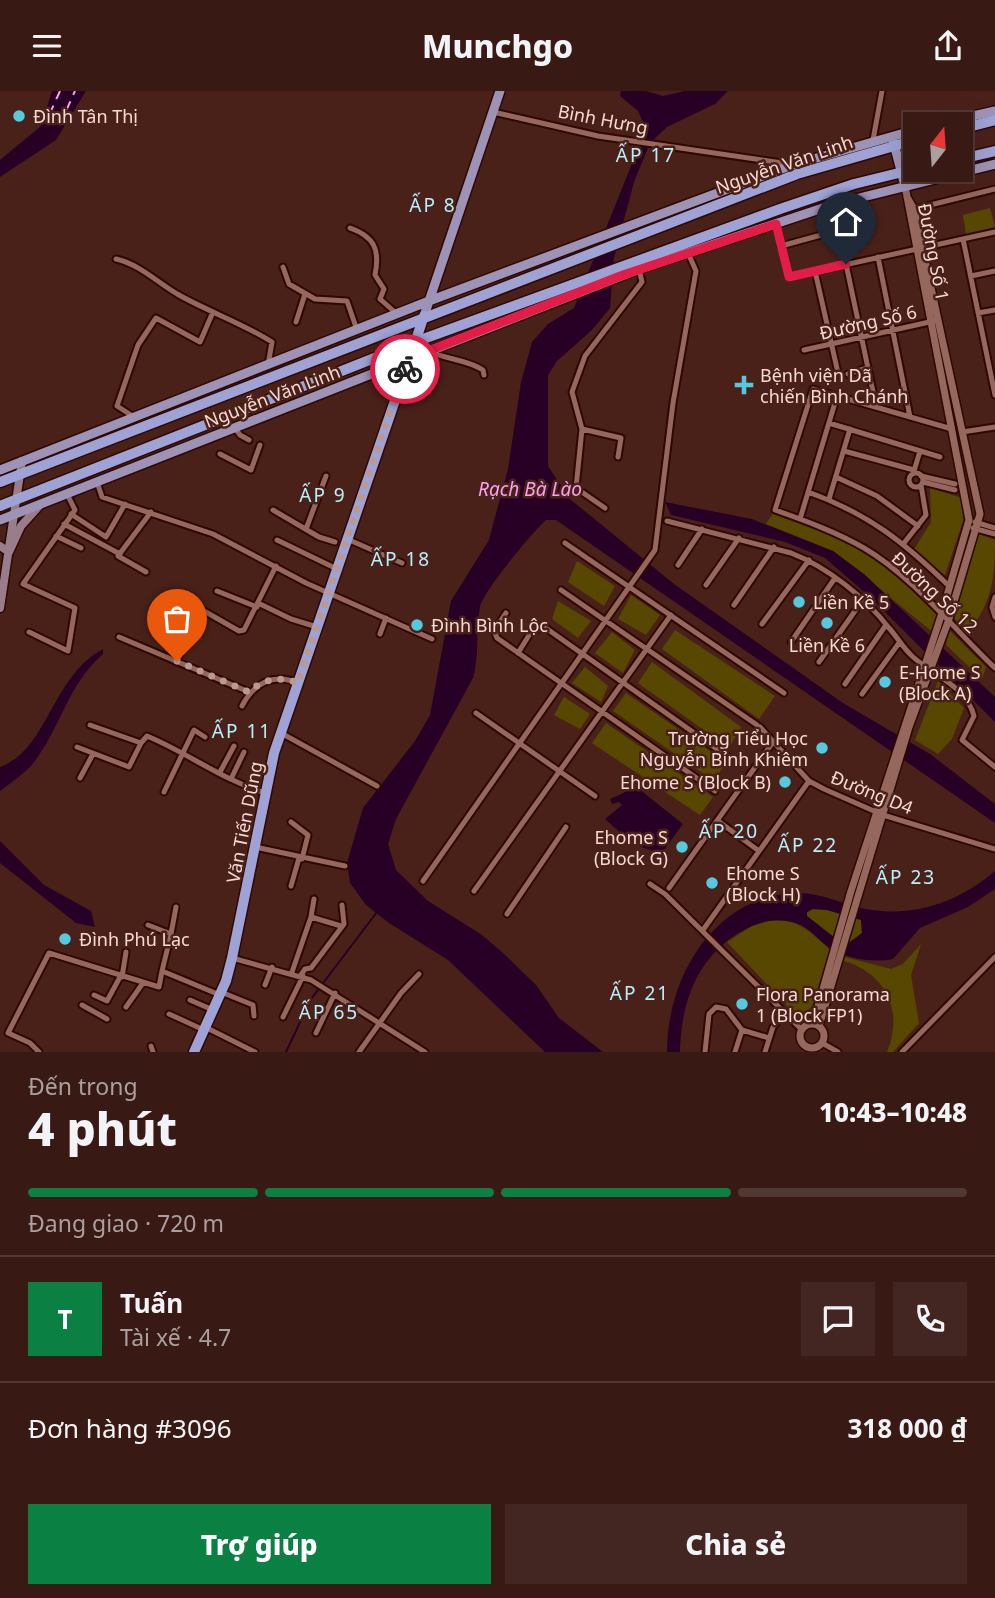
<!DOCTYPE html>
<html lang="vi">
<head>
<meta charset="utf-8">
<style>
  :root { --surface:#381913; --page:#432621; --text:#f1f3f6; --muted:#aba0a0; --line:#523833; --accent:#0b8043 }
  body { margin:0; font-family:"Noto Sans",sans-serif; background:var(--page); color:var(--text); height:100vh; display:flex; flex-direction:column; font-size:26px; white-space:nowrap }
  * { box-sizing:border-box; margin:0 }
  p { font-size:23px; color:var(--muted) }
  .icon { flex:none; width:38px; height:38px; fill:none; stroke:currentColor; stroke-width:2; stroke-linecap:round; stroke-linejoin:round }
  .map { position:relative; height:961px; overflow:hidden }
  .drawer { display:flex; flex-direction:column; background:var(--surface); flex:1 }
  .drawer>* { flex:none }
  .needle { width:46px; rotate:17deg }
  .tools { position:absolute; left:903px; top:21px; display:grid; gap:14px }
  .tools a { display:grid; place-items:center; width:70px; height:70px; border-radius:0px; background:var(--surface); box-shadow:0 7px 28px #0002,0 0 0 2px var(--line); font-size:35px }
  .pin { position:absolute; display:grid; place-items:center; width:60px; height:60px; color:#fff; margin:-72px -30px; border-radius:50% 50% 50% 0; rotate:-45deg; box-shadow:0 0 7px #0007 }
  .pin .icon { rotate:45deg }
  .courier { position:absolute; display:grid; place-items:center; width:70px; height:70px; margin:-35px; border:5px solid #e11d48; border-radius:50%; background:#fff; color:#222; box-shadow:0 2px 9px #0007 }
  .headline em { font-style:normal; font-weight:800 }
  .headline div { display:flex; flex-direction:column-reverse }
  .headline { display:flex; align-items:center; justify-content:space-between; height:119px; padding:0 28px }
  h1 { font-size:46px; font-weight:800; line-height:52px }
  .bar { display:grid; grid-template-columns:repeat(4,1fr); gap:10px 7px; align-content:center; height:84px; padding:0 28px }
  .bar i { height:9px; border-radius:5px; background:var(--line) }
  .bar .current { background:var(--accent) }
  .bar p { grid-column:span 4 }
  .line { display:flex; align-items:center; gap:18px; padding:0 28px; border-top:2px solid var(--line) }
  .line div { flex:1 }
  .round { display:grid; place-items:center; flex:none; width:74px; height:74px; border-radius:0px; background:var(--page) }
  .primary-button { display:flex; gap:14px; margin-top:auto; padding:14px 28px }
  .primary-button a { flex:1; height:80px; border-radius:0px; background:var(--accent); color:#fff; font-size:28px; font-weight:800; line-height:80px; text-align:center }
  .primary-button a+a { background:var(--page); color:var(--text) }
  header { display:flex; justify-content:space-between; align-items:center; height:91px; padding:0 28px; background:var(--surface); font-size:32px; font-weight:800 }
  .map>svg:first-child { display:block }
  .green { fill:#584701 }
  .water { fill:#290025; fill-rule:evenodd }
  .lines { fill:none; stroke-linecap:round; stroke-linejoin:round }
  .stream { stroke:#290025; stroke-width:2 }
  .ferry { stroke:#fba0ed; stroke-width:2; stroke-dasharray:9 7; stroke-linecap:butt }
  .minor-casing { stroke:#2e0803; stroke-width:9 }
  .tertiary-casing { stroke:#2e0803; stroke-width:10 }
  .secondary-casing { stroke:#2e0803; stroke-width:11 }
  .primary-casing { stroke:#2e0803; stroke-width:12 }
  .trunk-casing { stroke:#2e0803; stroke-width:13 }
  .minor { stroke:#96675d; stroke-width:5 }
  .tertiary { stroke:#96675d; stroke-width:7 }
  .secondary { stroke:#997d8a; stroke-width:8 }
  .primary { stroke:#9c93b6; stroke-width:9 }
  .trunk { stroke:#9ea2d4; stroke-width:10 }
  .done { stroke:#ba9993; stroke-width:7; stroke-dasharray:0 12.6 }
  .route { stroke:#e11d48; stroke-width:9 }
  .poi-dot { fill:#56c9e0; stroke:#4a2119; stroke-width:2.5 }
  .labels { text-anchor:middle; dominant-baseline:central; stroke-width:5; stroke-linejoin:round; paint-order:stroke }
  .poi-label { font-size:18px; fill:#f6dad4; stroke:#4a2119; text-anchor:start }
  .street-label { font-size:18px; fill:#f6dad4; stroke:#4a2119 }
  .neighbourhood-label { font-size:19px; letter-spacing:2px; fill:#b7f0fc; stroke:#4a2119 }
  .water-label { font-size:19px; font-style:italic; fill:#fba0ed; stroke:#4a2119 }
</style>
</head>
<body>
<header><svg class="icon" aria-label="menu" viewBox="0 0 24 24"><path d="M4 6h16M4 12h16M4 18h16"/></svg>Munchgo<svg class="icon" aria-label="share" viewBox="0 0 24 24"><path d="M12 15V3M7 8l5-5 5 5M5 13v7h14v-7"/></svg></header>
<div class="map">
<svg width="995" height="961" viewBox="0 0 995 961">
  <rect width="100%" height="100%" fill="#4a2119"/>
  <path class="green" d="M990 117 995 136 966 144 963 124Z
    M930 397 962 407 963 430 945 484 913 460 931 431Z
    M775 419 840 444 895 480 941 525 935 543 833 460 766 433Z
    M979 443 995 449C995 488 992 511 968 542L954 527Z
    M577 470 615 495 604 515 568 491Z
    M631 504 660 524 646 544 618 528Z
    M558 510 591 530 578 547 552 528Z
    M675 539 775 605 759 628 662 558Z
    M949 539 986 576 982 588 946 554Z
    M612 541 635 559 623 582 595 562Z
    M652 571 741 636 729 657 638 592Z
    M585 576 608 595 601 611 572 592Z
    M938 590 964 617 952 648 938 663 915 649Z
    M626 602 726 671 714 690 613 620Z
    M564 606 590 623 580 638 554 624Z
    M606 632 713 706 700 724 592 652Z
    M813 818 827 819 861 829 862 842 850 851 835 847 807 825V821Z
    M769 830C798 827 811 841 830 859L812 915 805 923 793 921 727 851 752 835Z
    M921 853 911 884 919 932 893 961H887C904 921 886 882 844 870L845 866 891 878 903 873Z"/>
  <path class="water" d="M52 0H86L56 49 0 86V69L41 35Z
    M621 0H646L663 5 685 0H728L715 13 667 36 650 52 634 91 614 167 610 217 592 239 557 270 548 284V375L570 408 674 493 843 612 930 663 995 713V732L556 429H546C531 443 484 499 480 516 475 540 480 564 473 587L396 728 388 753 396 779 428 810 482 844 502 861 536 894 559 927 603 961H545L448 869 389 832 366 814 350 792 347 772 363 717 415 650 430 624 451 510 489 449 495 426 508 378 521 291 532 251 548 233 574 217 641 50 643 31 638 20 620 5Z
    M665 411 752 428 833 460 864 483 995 606V631L871 507 825 467 785 451 671 424Z
    M103 558V563C66 595 60 641 30 676 21 685 10 692 0 700V676C48 659 51 586 103 558Z
    M632 698H639L683 733 661 763 633 753 605 728 622 714 619 711 612 713 610 708Z
    M0 750 44 794 91 820 95 836 76 832 0 772Z
    M995 780V798L968 816 920 837 893 868C875 872 845 868 830 857 817 849 811 837 796 832 778 826 760 830 744 839 698 864 681 910 680 961H667C667 885 715 803 799 802 821 802 840 812 861 817 910 828 958 812 995 780ZM813 818 827 819 861 829 862 842 850 851 835 847 807 825V821Z"/>
  <g class="lines">
    <path class="stream" d="M286 961 311 908 377 821"/>
    <path class="ferry" d="M60 0 46 31 56 34 61 31 75 0"/>
    <defs>
      <path id="minor" d="M493 21 598 45 789 73
        M873 49 882 0
        M914 118 995 98
        M776 133 789 186 995 141
        M350 137C375 146 380 159 375 184L384 198 380 208 397 223
        M963 148 995 304
        M781 155 832 141
        M878 166 910 326
        M116 168C139 173 158 192 179 204 209 221 242 232 272 251L268 274
        M846 173 876 315
        M283 176 289 193 315 208 347 210 357 239
        M815 180 838 282
        M971 185 995 180
        M978 222 995 219
        M296 231 305 203
        M804 259 934 230
        M428 260C447 269 466 268 483 279L484 284
        M848 283 867 277
        M134 326 117 315 138 254 156 227 200 251 213 221
        M829 332 940 366
        M235 337 240 344 249 349
        M582 338 621 347 618 366
        M952 338 813 298 775 419C806 430 836 441 864 457 912 485 955 539 995 577
        M962 341 995 336
        M844 360 914 379
        M220 363 251 379 260 354
        M914 380 920 360
        M909 389a7 7 0 1 1 14 0a7 7 0 1 1-14 0Z
        M921 385 955 393
        M836 386 877 405 918 435
        M97 391 102 406 213 443 306 492 432 548
        M923 391 955 399
        M808 401C869 423 904 451 950 496
        M829 408 850 338
        M605 417 576 397 582 338 572 301 585 265 642 191 639 178
        M273 419 319 446 335 451
        M71 423 106 446 125 413
        M800 428 837 305
        M667 430 791 462C827 476 865 506 889 537 898 547 903 557 913 566 933 584 967 596 974 625L962 649 995 676
        M975 431 995 437
        M64 433 120 463
        M973 437 995 443
        M306 438 326 385
        M56 445 81 457
        M347 448 402 472
        M277 449 337 478
        M565 452 784 602
        M904 452 926 424 921 394
        M678 474 702 438
        M146 481 118 465 151 421
        M706 494 739 447
        M561 499 757 634
        M217 500 257 516
        M995 506 992 516 995 526
        M258 512 291 528 317 536
        M734 514 774 456
        M197 516 239 540 244 539 276 475
        M506 522 494 540 497 547 715 700
        M762 533 809 469
        M29 541 68 560 75 517 23 493 75 419 67 403
        M380 543 386 527
        M119 546 249 601
        M791 551 835 487
        M518 562 531 541 543 535 731 668
        M177 571 191 534
        M819 571 862 510
        M845 593 886 534
        M862 603 899 552
        M242 615C254 592 273 582 298 592
        M476 622 595 705
        M90 634 141 652 147 645C188 662 224 690 266 702
        M760 636 809 690 824 698 883 724 995 758
        M281 642 377 695
        M77 656 129 676 141 652
        M220 681 234 655
        M80 687 93 663
        M231 688 244 661
        M164 701 194 639 205 646
        M718 730 759 760
        M291 731 308 744 302 768
        M255 756 345 775
        M423 790 655 459 673 312 696 180 688 162
        M650 793 665 803 802 939
        M291 795 299 767
        M669 797 773 651
        M474 800 671 524
        M314 808 311 826 341 835
        M507 823 566 736
        M148 834 171 843 162 880
        M703 839 809 690
        M171 843 176 816
        M232 867 311 889 425 961
        M292 881 311 826
        M301 884 305 878 311 877 344 833 342 814
        M122 886 126 861
        M265 894 272 876
        M221 901 253 914 254 925
        M94 904 107 910 120 886
        M190 909 213 919
        M82 914 107 928
        M126 916 143 892
        M169 923 204 939
        M283 926 303 885
        M205 936 255 961
        M316 942 335 902
        M822 952 838 961
        M151 955 153 961
        M39 961 30 952 8 942 49 862 159 896 162 880 220 904
        M359 961 401 902 419 883
        M705 961 709 923 716 916 726 918 742 939 769 947
        M735 961 742 939
        M765 961 773 936 784 923
        M902 961 995 866"/>
      <path id="tertiary" d="M800 945a12 12 0 1 1 24 0a12 12 0 1 1-24 0Z
        M813 933 851 800 941 525 969 429 905 95
        M819 935 909 636 948 531 980 423 914 118 907 106"/>
      <path id="secondary" d="M0 455 9 461 21 435 39 415
        M0 517 22 370"/>
      <path id="primary" d="M938 33 995 20
        M893 49 905 95
        M424 225 500 0
        M0 379 429 210 792 74 915 39
        M0 429 639 178 835 113 995 73"/>
      <path id="trunk" d="M961 38 995 29
        M961 68 995 60
        M0 391 797 83 915 49
        M0 415 415 251 780 118 854 93 915 78
        M194 961 226 890 232 867 274 662 424 225"/>
    </defs>
    <use href="#minor" class="minor-casing"/>
    <use href="#tertiary" class="tertiary-casing"/>
    <use href="#secondary" class="secondary-casing"/>
    <use href="#primary" class="primary-casing"/>
    <use href="#trunk" class="trunk-casing"/>
    <use href="#minor" class="minor"/>
    <use href="#tertiary" class="tertiary"/>
    <use href="#secondary" class="secondary"/>
    <use href="#primary" class="primary"/>
    <use href="#trunk" class="trunk"/>
  </g>
  <g class="lines">
    <path class="done" d="M177 570 249 601C263 588 280 585 298 592L405 278"/>
    <path class="route" d="M405 278 408 269 428 260 623 184 776 133 789 186 846 173"/>
  </g>
  <g class="poi-dot">
    <circle cx="19" cy="25" r="7"/>
    <path d="M740.5 283.5h7v7h7v7h-7v7h-7v-7h-7v-7h7z"/>
    <circle cx="799" cy="511" r="7"/>
    <circle cx="827" cy="532" r="7"/>
    <circle cx="417" cy="534" r="7"/>
    <circle cx="885" cy="591" r="7"/>
    <circle cx="822" cy="657" r="7"/>
    <circle cx="785" cy="691" r="7"/>
    <circle cx="682" cy="756" r="7"/>
    <circle cx="712" cy="792" r="7"/>
    <circle cx="65" cy="848" r="7"/>
    <circle cx="742" cy="913" r="7"/>
  </g>
  <g class="labels">
    <g class="poi-label">
      <text x="33" y="25">Đình Tân Thị</text>
      <text x="760" y="284">Bệnh viện Dã<tspan x="760" dy="21">chiến Bình Chánh</tspan></text>
      <text x="813" y="511">Liền Kề 5</text>
      <text x="431" y="534">Đình Bình Lộc</text>
      <text x="827" y="554" text-anchor="middle">Liền Kề 6</text>
      <text x="899" y="581">E-Home S<tspan x="899" dy="21">(Block A)</tspan></text>
      <text x="808" y="647" text-anchor="end">Trường Tiểu Học<tspan x="808" dy="21">Nguyễn Bỉnh Khiêm</tspan></text>
      <text x="771" y="691" text-anchor="end">Ehome S (Block B)</text>
      <text x="668" y="746" text-anchor="end">Ehome S<tspan x="668" dy="21">(Block G)</tspan></text>
      <text x="726" y="782">Ehome S<tspan x="726" dy="21">(Block H)</tspan></text>
      <text x="79" y="848">Đình Phú Lạc</text>
      <text x="756" y="903">Flora Panorama<tspan x="756" dy="21">1 (Block FP1)</tspan></text>
    </g>
    <g class="street-label">
      <text transform="translate(603 28) rotate(11)">Bình Hưng</text>
      <text transform="translate(784 73) rotate(-19)">Nguyễn Văn Linh</text>
      <text transform="translate(934 161) rotate(79)">Đường Số 1</text>
      <text transform="translate(868 231) rotate(-13)">Đường Số 6</text>
      <text transform="translate(272 305) rotate(-21)">Nguyễn Văn Linh</text>
      <text transform="translate(935 501) rotate(43)">Đường Số 12</text>
      <text transform="translate(872 701) rotate(22)">Đường D4</text>
      <text transform="translate(244 731) rotate(-79)">Văn Tiến Dũng</text>
    </g>
    <g class="neighbourhood-label">
      <text x="646" y="64">ẤP 17</text>
      <text x="433" y="114">ẤP 8</text>
      <text x="323" y="404">ẤP 9</text>
      <text x="401" y="468">ẤP 18</text>
      <text x="242" y="640">ẤP 11</text>
      <text x="729" y="740">ẤP 20</text>
      <text x="808" y="754">ẤP 22</text>
      <text x="906" y="786">ẤP 23</text>
      <text x="640" y="902">ẤP 21</text>
      <text x="329" y="921">ẤP 65</text>
    </g>
    <g class="water-label">
      <text x="530" y="398">Rạch Bà Lào</text>
    </g>
  </g>
</svg>
<div class="tools">
<a><svg class="needle" viewBox="-14 -14 28 28"><path d="M0-13l5 13h-10z" fill="#e53935"/><path d="M0 13l5-13h-10z" fill="#aba0a0"/></svg></a>
</div>
<div class="pin" style="left:177px;top:570px;background:#ea580c"><svg class="icon" aria-label="bag" viewBox="0 0 24 24"><path d="M5 8h14l-1 12H6zM9 8a3 3 0 0 1 6 0"/></svg></div>
<div class="pin" style="left:846px;top:173px;background:#1f2937"><svg class="icon" aria-label="home" viewBox="0 0 24 24"><path d="M3 11l9-7 9 7M6 9v11h12V9"/></svg></div>
<div class="courier" style="left:405px;top:278px"><svg class="icon" aria-label="bike" viewBox="0 0 24 24"><circle cx="6" cy="16" r="4"/><circle cx="18" cy="16" r="4"/><path d="M6 16l4-8h5l3 8M10 8l3 8H6M13 5h3"/></svg></div>
</div>
<section class="drawer">
<div class="headline"><div><h1>4 phút</h1><p>Đến trong</p></div><em>10:43–10:48</em></div>
<div class="bar"><i class="current"></i><i class="current"></i><i class="current"></i><i></i><p>Đang giao · 720 m</p></div>
<div class="line" style="height:126px"><b class="round" style="background:var(--accent);color:#fff">T</b><div><b>Tuấn</b><p>Tài xế · 4.7</p></div><a class="round"><svg class="icon" aria-label="chat" viewBox="0 0 24 24"><path d="M4 5h16v11H9l-5 4z"/></svg></a><a class="round"><svg class="icon" aria-label="phone" viewBox="0 0 24 24"><path d="M5 4h4l2 5-3 2q2 4 5 5l2-3 5 2v4C11 20 4 13 5 4z"/></svg></a></div>
<div class="line" style="height:91px"><div>Đơn hàng #3096</div><b>318 000 ₫</b></div>
<div class="primary-button"><a>Trợ giúp</a><a>Chia sẻ</a></div>
</section>
</body>
</html>
